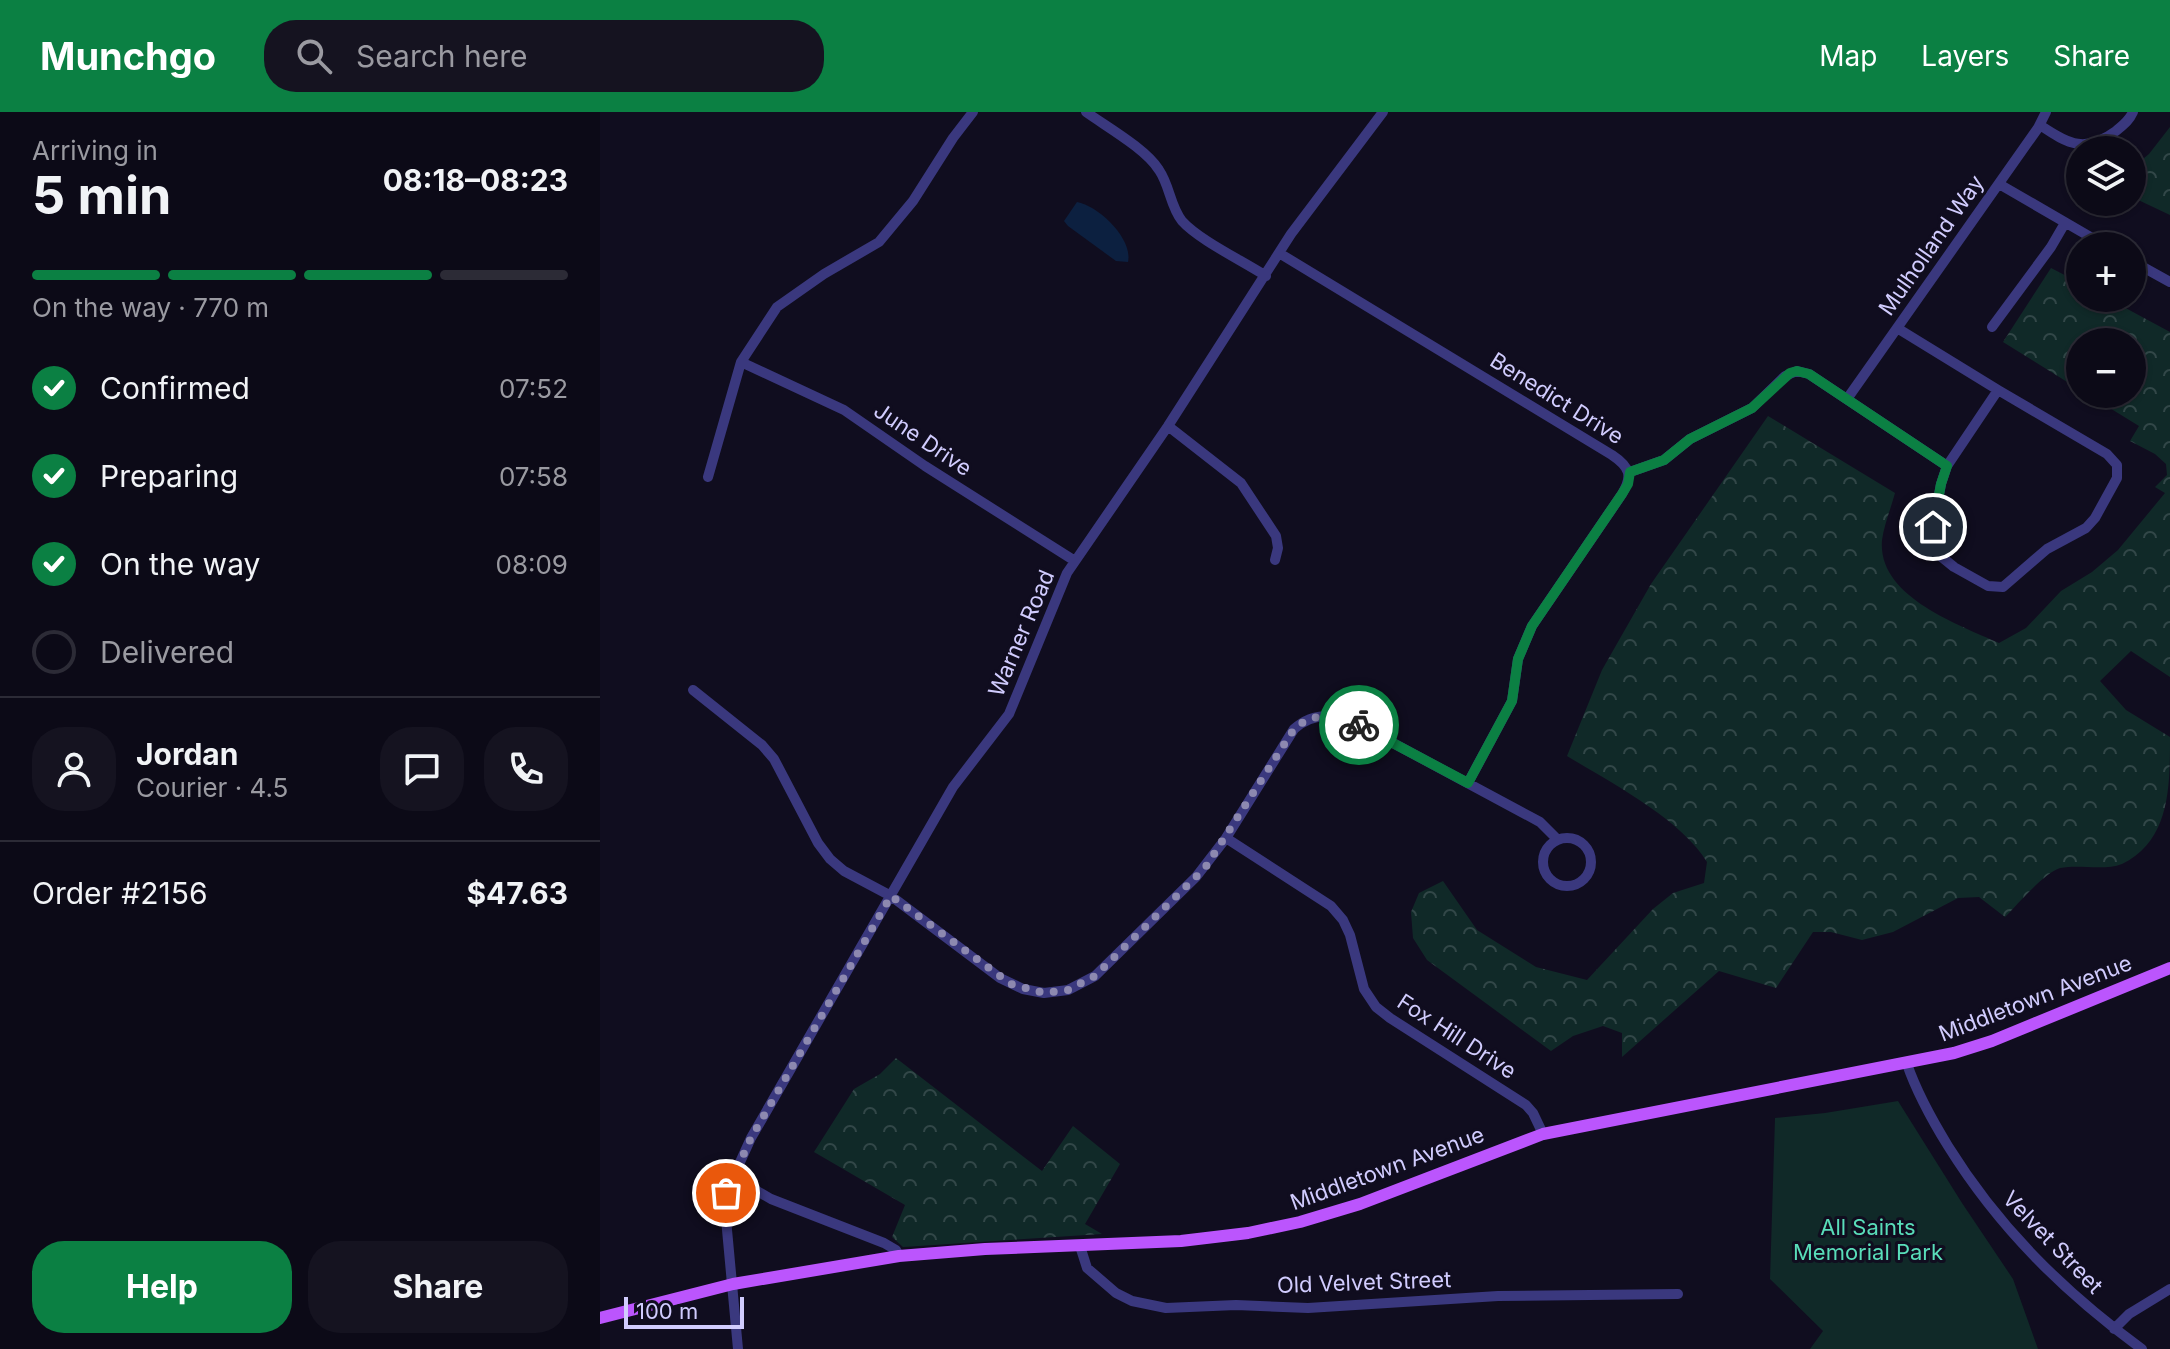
<!DOCTYPE html>
<html lang="en">
<head>
<meta charset="utf-8">
<style>
  :root { --surface:#0c0a17; --page:#151320; --text:#f1f3f6; --muted:#9a9aa1; --line:#2c2b36; --accent:#0b8043 }
  body { margin:0; font-family:Inter,sans-serif; background:var(--page); color:var(--text); height:100vh; display:flex; flex-direction:column; font-size:30px; white-space:nowrap }
  * { box-sizing:border-box; margin:0 }
  p { font-size:26px; color:var(--muted) }
  .icon { flex:none; width:44px; height:44px; fill:none; stroke:currentColor; stroke-width:2; stroke-linecap:round; stroke-linejoin:round }
  .map { position:relative; flex:1; overflow:hidden }
  .drawer { display:flex; flex-direction:column; background:var(--surface); width:600px }
  .drawer>* { flex:none }
  .fabs { position:absolute; left:1466px; top:24px; display:grid; gap:16px }
  .fabs a { display:grid; place-items:center; width:80px; height:80px; border-radius:50%; background:var(--surface); box-shadow:0 2px 6px #0004,0 0 0 2px var(--line); font-size:40px }
  .scale { position:absolute; left:24px; bottom:20px; width:120px; box-sizing:border-box; padding-left:8px; border:4px solid #d1ccfe; border-top:0; font-size:22px; line-height:28px; white-space:nowrap; color:#d1ccfe; -webkit-text-stroke:6px #100d1f; paint-order:stroke }
  .pin { position:absolute; display:grid; place-items:center; width:68px; height:68px; color:#fff; margin:-34px; border:4px solid #fff; border-radius:50%; box-shadow:0 2px 8px #0007 }
  .courier { position:absolute; display:grid; place-items:center; width:80px; height:80px; margin:-40px; border:6px solid #0b8043; border-radius:50%; background:#fff; color:#222; box-shadow:0 2px 10px #0007 }
  .head em { font-style:normal; font-weight:700 }
  .head div { display:flex; flex-direction:column-reverse }
  .head { display:flex; align-items:center; justify-content:space-between; height:136px; padding:0 32px }
  h1 { font-size:52px; font-weight:700; line-height:60px }
  .bar { display:grid; grid-template-columns:repeat(4,1fr); gap:12px 8px; align-content:center; height:96px; padding:0 32px }
  .bar i { height:10px; border-radius:6px; background:var(--line) }
  .bar .on { background:var(--accent) }
  .bar p { grid-column:span 4 }
  .line { display:flex; align-items:center; gap:20px; padding:0 32px; border-top:2px solid var(--line) }
  .line div { flex:1 }
  .round { display:grid; place-items:center; flex:none; width:84px; height:84px; border-radius:32px; background:var(--page) }
  ol { padding:0 32px; list-style:none }
  li { display:flex; align-items:center; gap:24px; height:88px }
  li p { margin-inline-start:auto }
  li .icon { padding:8px; border-radius:50%; background:var(--accent); color:#fff; stroke-width:4 }
  li:last-child { color:var(--muted) }
  li i { width:44px; height:44px; border:4px solid var(--line); border-radius:50% }
  .cta { display:flex; gap:16px; margin-top:auto; padding:16px 32px }
  .cta a { flex:1; height:92px; border-radius:32px; background:var(--accent); color:#fff; font-size:32px; font-weight:700; line-height:92px; text-align:center }
  .cta a+a { background:var(--page); color:var(--text) }
  header { display:flex; align-items:center; gap:48px; box-sizing:border-box; height:112px; padding:0 40px; background:var(--accent); color:#fff }
  header strong { font-size:38px }
  nav { display:flex; gap:44px; margin-inline-start:auto; font-size:28px }
  .search { width:560px; height:72px; background:var(--page); display:flex; align-items:center; gap:20px; box-sizing:border-box; padding:0 28px; border-radius:32px; color:var(--muted); font-size:30px }
  main { display:flex; flex:1; min-height:0 }
  .map>svg:first-child { display:block }
  .forest { fill:url(#forest-crowns) }
  .green { fill:#102928 }
  .water { fill:#0c2040 }
  .lines { fill:none; stroke-linecap:round; stroke-linejoin:round }
  .minor { stroke:#3a387e; stroke-width:10 }
  .major { stroke:#bb55fd; stroke-width:12 }
  .done { stroke:#8d89b0; stroke-width:8; stroke-dasharray:0 14.4 }
  .route { stroke:#0b8043; stroke-width:10 }
  .labels { text-anchor:middle; dominant-baseline:central; stroke-width:6; stroke-linejoin:round; paint-order:stroke }
  .street-label { font-size:22px; fill:#d1ccfe; stroke:#100d1f }
  .park-label { font-size:22px; fill:#59ddb9; stroke:#100d1f }
</style>
</head>
<body>
<header>
<strong>Munchgo</strong>
<div class="search"><svg class="icon" aria-label="search" viewBox="0 0 24 24"><circle cx="10" cy="10" r="6"/><path d="M15 15l6 6"/></svg>Search here</div>
<nav><a>Map</a><a>Layers</a><a>Share</a></nav>
</header>
<main>
<section class="drawer">
<div class="head"><div><h1>5 min</h1><p>Arriving in</p></div><em>08:18–08:23</em></div>
<div class="bar"><i class="on"></i><i class="on"></i><i class="on"></i><i></i><p>On the way · 770 m</p></div>
<ol>
<li><svg class="icon" aria-label="check" viewBox="0 0 24 24"><path d="M5 12l5 5 9-10"/></svg>Confirmed<p>07:52</p></li>
<li><svg class="icon" aria-label="check" viewBox="0 0 24 24"><path d="M5 12l5 5 9-10"/></svg>Preparing<p>07:58</p></li>
<li><svg class="icon" aria-label="check" viewBox="0 0 24 24"><path d="M5 12l5 5 9-10"/></svg>On the way<p>08:09</p></li>
<li><i></i>Delivered</li>
</ol>
<div class="line" style="height:144px"><a class="round"><svg class="icon" aria-label="person" viewBox="0 0 24 24"><circle cx="12" cy="8" r="4"/><path d="M4 21q1-7 8-7t8 7"/></svg></a><div><b>Jordan</b><p>Courier · 4.5</p></div><a class="round"><svg class="icon" aria-label="chat" viewBox="0 0 24 24"><path d="M4 5h16v11H9l-5 4z"/></svg></a><a class="round"><svg class="icon" aria-label="phone" viewBox="0 0 24 24"><path d="M5 4h4l2 5-3 2q2 4 5 5l2-3 5 2v4C11 20 4 13 5 4z"/></svg></a></div>
<div class="line" style="height:104px"><div>Order #2156</div><b>$47.63</b></div>
<div class="cta"><a>Help</a><a>Share</a></div>
</section>
<div class="map">
<svg width="1570" height="1237" viewBox="0 0 1570 1237">
  <defs>
    <pattern id="forest-crowns" width="20" height="18" patternUnits="userSpaceOnUse" patternTransform="scale(2)"><rect width="20" height="18" fill="#102928"/><path d="M2 6a3 3 0 1 1 6 0M12 15a3 3 0 1 1 6 0" fill="none" stroke="#324748"/></pattern>
  </defs>
  <rect width="100%" height="100%" fill="#100d1f"/>
  <path class="forest" d="M1570 15V103L1532 85V56L1549 42Z
    M1451 156 1480 171V186H1507L1570 220V565L1531 539 1500 569 1526 598 1570 625C1570 675 1570 729 1522 752 1503 759 1480 752 1460 756 1444 761 1418 792 1405 805L1379 785 1358 786 1293 820 1262 828 1231 820H1213L1176 876 1119 859 1022 945V921L1003 914 973 924 951 939 827 848 813 826 811 800 819 781 843 769 877 818 936 855 987 868 1053 797 1073 781 1104 771 1107 750C1081 707 1010 670 967 644L1002 558 1051 472 1168 304 1295 381C1291 396 1284 413 1282 428 1277 484 1357 512 1399 531L1426 516 1461 479 1492 460 1518 438 1565 381 1555 375 1567 363 1566 352 1555 342 1530 329 1539 314 1487 282H1532V230H1480V278L1403 230Z
    M296 946 442 1059 473 1014 520 1052 485 1112 502 1122 303 1135 292 1125 305 1093 214 1040 254 977 280 962Z"/>
  <path class="green" d="M1298 989 1362 1091 1413 1167 1438 1237H1210L1223 1219 1170 1167 1175 1006 1225 1001Z"/>
  <path class="water" d="M477 90C499 94 533 127 528 150L516 149 468 114 464 109Z"/>
  <g class="lines">
    <path class="minor" d="M486 0C507 15 546 37 559 58 570 74 570 94 582 109 599 128 643 149 666 164
      M1440 13C1469 33 1486 41 1516 19 1523 13 1529 9 1533 0
      M1399 72 1506 134
      M679 141 1012 343C1030 355 1033 364 1022 382L932 514 918 547 912 589 868 671
      M1532 149 1570 170
      M1392 215 1451 135 1465 111
      M1297 216 1398 278
      M141 250 244 298 325 354 475 449
      M1398 278 1507 342 1517 353V366L1495 406 1486 416 1447 437 1403 475 1388 474 1354 455 1338 442 1333 433V415L1341 372 1347 354Z
      M1247 287 1438 16 1446 0
      M568 314 641 371 676 424 678 436 675 448
      M1030 360 1064 348 1090 327 1152 296 1185 264 1197 259 1209 262 1347 354
      M108 365 141 250 177 195 224 162 279 130 313 89 353 26 373 0
      M93 578 162 633 174 647 218 731 230 747 244 759 291 784 400 866 423 877 444 881 468 878 495 864 596 765 626 726 694 617C711 602 731 601 752 609L940 710 957 727
      M626 726 731 794 743 808 750 823 764 877 776 895 790 906 926 993 933 1001 943 1022
      M943 750a24 24 0 1 1 48 0a24 24 0 1 1-48 0Z
      M1307 952C1317 981 1332 1008 1348 1034 1399 1116 1464 1180 1542 1237
      M133 1065 171 1087 284 1131 296 1138 299 1144
      M480 1134 487 1156 516 1181 532 1189 566 1196 636 1193 708 1196 898 1184 1078 1182
      M1514 1217 1529 1202 1570 1177
      M138 1237 125 1096 126 1081 151 1026 353 675 409 602 467 461 568 314 691 122 783 0"/>
    <path class="major" d="M0 1206 133 1172 299 1144 385 1137 581 1129 648 1121 700 1110 760 1092 943 1022 1354 941 1392 929 1570 856"/>
  </g>
  <g class="lines">
    <path class="done" d="M126 1081 151 1026 291 784 411 872 444 881 468 878 495 864 605 756 694 617C713 600 737 601 759 613"/>
    <path class="route" d="M759 613 868 671 912 589 918 547 932 514 1022 382 1028 372 1030 360 1064 348 1090 327 1152 296 1190 261 1197 259 1209 262 1347 354 1341 372 1333 415"/>
  </g>
  <g class="labels">
    <g class="street-label">
      <text transform="translate(1331 133) rotate(-55)">Mulholland Way</text>
      <text transform="translate(957 286) rotate(32)">Benedict Drive</text>
      <text transform="translate(323 327) rotate(34)">June Drive</text>
      <text transform="translate(421 521) rotate(-67)">Warner Road</text>
      <text transform="translate(1435 886) rotate(-21)">Middletown Avenue</text>
      <text transform="translate(857 924) rotate(33)">Fox Hill Drive</text>
      <text transform="translate(787 1056) rotate(-20)">Middletown Avenue</text>
      <text transform="translate(1453 1130) rotate(46)">Velvet Street</text>
      <text transform="translate(764 1170) rotate(-2)">Old Velvet Street</text>
    </g>
    <g class="park-label">
      <text x="1268" y="1115">All Saints<tspan x="1268" dy="25">Memorial Park</tspan></text>
    </g>
  </g>
</svg>
<div class="fabs">
<a><svg class="icon" aria-label="layers" viewBox="0 0 24 24"><path d="M12 4l9 5-9 5-9-5zM3 14l9 5 9-5"/></svg></a>
<a>+</a>
<a>−</a>
</div>
<div class="scale">100 m</div>
<div class="pin" style="left:126px;top:1081px;background:#ea580c"><svg class="icon" aria-label="bag" viewBox="0 0 24 24"><path d="M5 8h14l-1 12H6zM9 8a3 3 0 0 1 6 0"/></svg></div>
<div class="pin" style="left:1333px;top:415px;background:#1f2937"><svg class="icon" aria-label="home" viewBox="0 0 24 24"><path d="M3 11l9-7 9 7M6 9v11h12V9"/></svg></div>
<div class="courier" style="left:759px;top:613px"><svg class="icon" aria-label="bike" viewBox="0 0 24 24"><circle cx="6" cy="16" r="4"/><circle cx="18" cy="16" r="4"/><path d="M6 16l4-8h5l3 8M10 8l3 8H6M13 5h3"/></svg></div>
</div>
</main>
</body>
</html>
